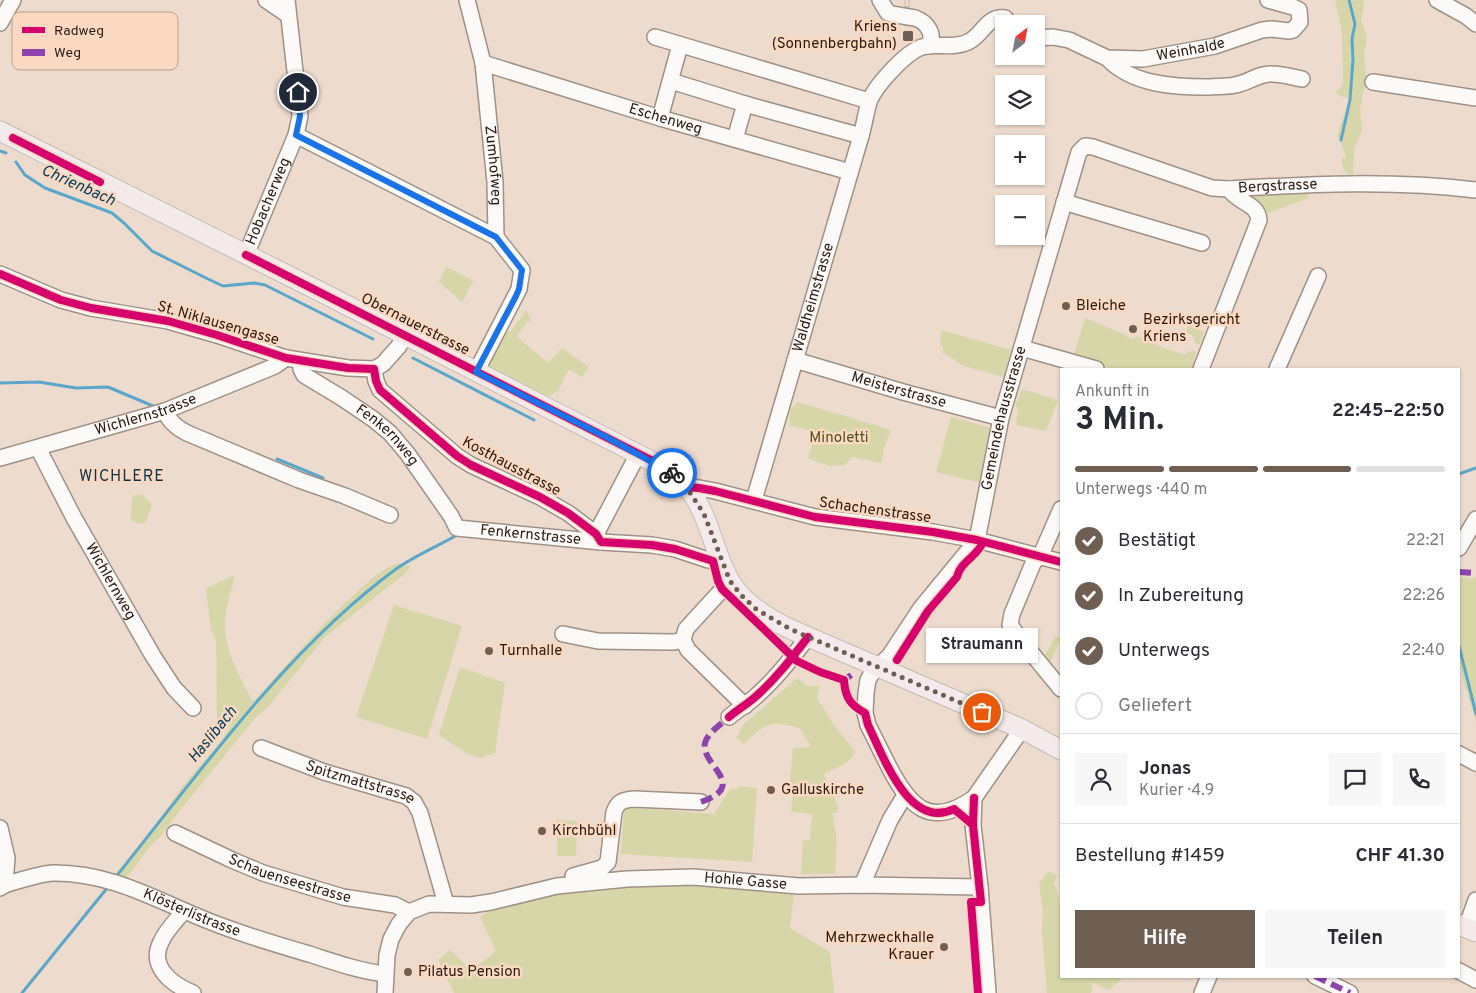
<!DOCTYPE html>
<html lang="de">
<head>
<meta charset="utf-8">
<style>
  :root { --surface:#fff; --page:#f7f7f7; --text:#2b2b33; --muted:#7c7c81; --line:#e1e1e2; --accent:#6f5f53 }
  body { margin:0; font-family:Overpass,sans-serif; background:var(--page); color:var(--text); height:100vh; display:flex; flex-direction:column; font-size:19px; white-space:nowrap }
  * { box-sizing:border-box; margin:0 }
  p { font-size:16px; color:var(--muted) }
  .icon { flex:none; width:28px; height:28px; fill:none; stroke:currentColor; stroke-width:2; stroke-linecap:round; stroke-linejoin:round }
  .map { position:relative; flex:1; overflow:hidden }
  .sheet { position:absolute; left:1060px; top:368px; width:400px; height:610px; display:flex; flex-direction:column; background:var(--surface); border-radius:0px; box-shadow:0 1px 4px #0004 }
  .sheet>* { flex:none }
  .needle { width:32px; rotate:31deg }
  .tools { position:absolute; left:995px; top:15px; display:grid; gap:10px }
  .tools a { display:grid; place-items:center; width:50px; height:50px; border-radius:0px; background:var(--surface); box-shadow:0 1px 4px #0004; font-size:25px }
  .pin { position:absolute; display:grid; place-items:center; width:42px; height:42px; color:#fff; margin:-21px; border:2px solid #fff; border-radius:50%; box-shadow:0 1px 5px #0007 }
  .courier { position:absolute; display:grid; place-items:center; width:50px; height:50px; margin:-25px; border:4px solid #1a73e8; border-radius:50%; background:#fff; color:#222; box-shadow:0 1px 6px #0007 }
  .bubble { position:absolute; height:35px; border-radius:0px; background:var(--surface); box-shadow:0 1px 4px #0004; font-size:16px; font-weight:700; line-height:35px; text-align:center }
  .overview em { font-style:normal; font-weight:700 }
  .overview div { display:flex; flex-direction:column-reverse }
  .overview { display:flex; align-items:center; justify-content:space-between; height:85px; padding:0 15px }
  h1 { font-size:32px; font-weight:700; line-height:38px }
  .bar { display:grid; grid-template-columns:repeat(4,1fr); gap:8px 5px; align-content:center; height:60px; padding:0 15px }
  .bar i { height:6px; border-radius:4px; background:var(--line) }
  .bar .active { background:var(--accent) }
  .bar p { grid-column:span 4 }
  .line { display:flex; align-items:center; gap:12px; padding:0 15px; border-top:1px solid var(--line) }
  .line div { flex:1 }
  .round { display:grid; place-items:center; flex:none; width:52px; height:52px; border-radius:0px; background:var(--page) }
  ol { padding:0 15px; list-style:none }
  li { display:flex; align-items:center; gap:15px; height:55px }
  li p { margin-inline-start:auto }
  li .icon { padding:5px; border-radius:50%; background:var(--accent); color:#fff; stroke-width:4 }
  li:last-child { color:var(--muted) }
  li i { width:28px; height:28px; border:2px solid var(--line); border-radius:50% }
  .action { display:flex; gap:10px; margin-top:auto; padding:10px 15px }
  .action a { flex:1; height:58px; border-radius:0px; background:var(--accent); color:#fff; font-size:20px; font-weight:700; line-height:58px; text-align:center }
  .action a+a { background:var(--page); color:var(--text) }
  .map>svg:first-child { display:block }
  .green { fill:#d6d6a8 }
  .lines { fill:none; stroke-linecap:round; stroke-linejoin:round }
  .stream { stroke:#5ba7cc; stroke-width:3 }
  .minor-casing { stroke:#9f9186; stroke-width:18 }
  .major-casing { stroke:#c6bcb5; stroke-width:21 }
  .minor { stroke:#fcfaf8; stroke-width:15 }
  .major { stroke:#f5eaeb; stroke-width:19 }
  .rail-casing { stroke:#c1bcb8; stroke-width:5 }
  .rail { stroke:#fad8c1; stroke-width:3; stroke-dasharray:9; stroke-linecap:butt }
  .minor-bridge-casing { stroke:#9f9186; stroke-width:18; stroke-linecap:butt }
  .minor-bridge { stroke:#fcfaf8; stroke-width:15 }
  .quiet { stroke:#8e44ad; stroke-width:6; stroke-dasharray:12 6; stroke-linecap:butt }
  .cycleway-casing { stroke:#fad8c1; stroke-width:11 }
  .cycleway { stroke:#d6006c; stroke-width:8 }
  .done { stroke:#6f5f53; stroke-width:5; stroke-dasharray:0 9 }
  .route { stroke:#1a73e8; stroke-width:6 }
  .poi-dot { fill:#6f5f53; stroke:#fad8c1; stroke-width:2 }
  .labels { text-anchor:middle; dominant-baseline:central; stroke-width:5; stroke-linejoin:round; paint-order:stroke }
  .poi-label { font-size:15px; fill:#2b1c11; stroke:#fad8c1; text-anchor:start }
  .street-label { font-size:15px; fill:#2b1c11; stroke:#fad8c1 }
  .park-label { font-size:15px; fill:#4d5520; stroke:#fad8c1 }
  .water-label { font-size:16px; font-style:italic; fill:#02405e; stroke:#fad8c1 }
  .neighbourhood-label { font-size:16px; letter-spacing:1px; fill:#09344a; stroke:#fad8c1 }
  .key { fill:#fad8c1; stroke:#bca08c; stroke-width:1 }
  .key-label { font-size:14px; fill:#2b1c11 }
</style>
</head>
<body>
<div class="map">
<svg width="1476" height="993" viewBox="0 0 1476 993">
  <rect width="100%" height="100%" fill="#eddbce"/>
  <path class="green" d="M1335 0H1363L1364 8 1361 20 1367 37 1364 53 1366 80 1360 110 1362 130 1354 149 1353 174 1351 176H1349C1344 171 1341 164 1342 157L1346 158C1345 150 1341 144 1337 136L1346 109 1351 99 1336 94 1343 83V73L1342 32Z
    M1307 191 1309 198 1268 213 1262 207 1247 198 1248 195Z
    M447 267 473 281 462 302 439 282Z
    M526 310 532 323 528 321 516 336 548 363 562 348 589 367 582 377 569 369 557 392 555 391 552 395 547 397 489 368 487 365 500 335 511 331Z
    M1085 318 1126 335V337L1134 339 1136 336 1145 339H1154L1152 343 1184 355 1193 350 1196 353 1192 369H1112L1074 356Z
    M1188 326 1204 332 1199 345 1196 344 1192 335 1186 333Z
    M941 330 1011 350 1004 377 964 366 943 353V347L940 345Z
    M1022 389 1058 400 1046 431 1016 425 1018 409 1015 407Z
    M798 402 891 430 885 445 881 463 852 457 845 465 829 466 808 458 816 433 790 425 789 411Z
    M951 417 991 428 981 483 936 472Z
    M142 494 152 505 146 522 139 524 131 520 132 499 133 496Z
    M399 563 410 566 407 572 326 636 266 709 256 717 181 809 161 836 151 845 126 879 114 876 161 817 182 787 221 741 230 727 217 723 216 641 211 629 206 589 217 583 235 575C232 589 227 603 225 617 222 647 240 677 253 702 287 665 319 626 356 593 369 581 382 568 399 563Z
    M1459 577H1467L1470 579 1476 577V721L1463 680 1459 660Z
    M394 605 462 626 427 739 356 717Z
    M1055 636 1061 639 1050 662 1044 658Z
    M460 667 505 683 495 753 480 758 466 753 439 735Z
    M797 678 808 686H820L817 698 836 728 855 751C852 763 835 768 824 774L838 807 837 813H833C832 820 835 826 836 833 837 847 836 860 835 874H801L803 840H810L811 823 813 814 791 812 793 790 790 785 793 748 811 747 800 728C769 721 767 721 744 744L736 738 743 725Z
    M737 786 757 788 752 862 621 854 624 807 714 814 730 789 737 790Z
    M557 820 577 821 576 856H557Z
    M1048 872 1057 875 1054 882 1061 905V976H1125L1109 990 1093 983 1091 993H1047L1042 933 1043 911 1039 883Z
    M701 884 794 891 790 928 830 952 834 993H454L438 960 450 950 471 971 496 951 480 917 502 904 571 890 617 886Z"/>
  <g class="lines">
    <path class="stream" d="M1341 140 1350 100 1353 59 1352 39 1355 24 1349 0
      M0 151 6 153
      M16 162 25 175 45 188 112 213 124 223 152 251 208 279 223 286 254 283 265 285 373 339
      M413 358 534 420
      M0 383 39 382 76 388 108 387 153 406
      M277 459 323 478
      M1459 474 1476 468
      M1459 646 1476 714
      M115 878C200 772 286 650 396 569 414 556 440 545 459 534
      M22 993 108 887"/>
    <defs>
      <g id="minor">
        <path d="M266 0 288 15"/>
        <path id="s1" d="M467 0 483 63 495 182 496 237"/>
        <path d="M880 0 888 13 897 15"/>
        <path d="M1437 0 1466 16 1476 24"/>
        <path d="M915 18C927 22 936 35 928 46"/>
        <path d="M0 23 13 0"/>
        <path d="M655 37 869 101"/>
        <path id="s2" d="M1036 38 1053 37 1069 40 1107 58 1143 59 1215 46 1262 30 1272 29 1289 31 1293 30 1300 22 1299 10 1293 7 1268 0"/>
        <path d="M1107 58C1132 85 1174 87 1208 87 1217 86 1227 87 1235 85 1248 83 1259 73 1272 74 1282 74 1292 77 1302 79"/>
        <path id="s3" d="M483 63 660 118 850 172"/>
        <path d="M671 81 745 104 861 136"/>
        <path d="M1373 82 1476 98"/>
        <path d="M660 118 680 45"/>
        <path d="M296 135 496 237 522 270 519 289 476 372"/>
        <path d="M735 139 745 104"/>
        <path d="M1064 202 1202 243"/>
        <path id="s4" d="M246 255 296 135 300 116 287 0"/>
        <path d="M0 274 61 300 91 308 168 321 217 335 286 358 348 368 374 369 383 364 399 346 404 335"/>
        <path d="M1022 348 1096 369"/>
        <path id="s5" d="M795 360 903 392 1001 418"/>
        <path id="s6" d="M301 361V369L304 375 342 398 373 419 390 433 407 453 451 516 457 528 601 542 652 545 675 549 708 560 721 561"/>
        <path d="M374 369 376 381 380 390 457 456 471 465 540 497 568 513 596 534 601 542"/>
        <path d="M1201 369 1259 220C1258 203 1236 202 1229 189"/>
        <path d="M1277 369 1318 276"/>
        <path d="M165 411C169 422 177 428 187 433L299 480 345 496 390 515"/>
        <path id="s7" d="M38 448 74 518 153 656 174 688 193 708"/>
        <path id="s8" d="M0 458 165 411 275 366 286 358"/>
        <path d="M686 487 699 488 715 491 815 517 933 532 977 540 1061 562"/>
        <path id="s9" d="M754 500 861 136C864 125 866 113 869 102 875 86 906 52 922 47 937 43 954 49 968 42 983 35 986 16 1005 18L1010 24"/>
        <path d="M1061 509 1040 557 1034 561 1012 614 1010 625 1024 644 1061 689"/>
        <path d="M596 534 638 454"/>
        <path d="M1459 548 1476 519"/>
        <path d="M730 581 686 629 683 640 688 650 745 706"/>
        <path d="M563 634 598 641 674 642 683 640"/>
        <path d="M729 717C737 710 746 705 754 698 775 680 791 659 808 637"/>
        <path id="s10" d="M261 748 324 772 406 796 414 802 420 813 446 904"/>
        <path d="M1459 754 1476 763"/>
        <path id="s11" d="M974 798C930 829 910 807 889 767 882 753 875 739 868 725L865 713 866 693 868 680 872 673 890 655 921 608 977 540 1001 418 1079 152 1085 146 1093 147 1212 188 1229 189C1312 184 1393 180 1476 190"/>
        <path d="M0 828 7 858 5 883"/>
        <path id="s12" d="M175 833 232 860 263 873 343 897 395 905 409 912"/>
        <path d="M573 876 602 868 608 862 614 812C618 801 623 800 634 799L701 802"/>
        <path d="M862 885 890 820 905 795"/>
        <path id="s13" d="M0 888C6 883 16 882 24 879 33 877 44 873 54 873 117 873 162 904 219 925 248 936 278 945 309 954 334 962 359 971 385 974"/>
        <path d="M184 911C176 921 166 930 161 942 148 967 173 985 193 993"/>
        <path d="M1466 928 1476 900"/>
        <path d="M1459 971 1476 980"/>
        <path d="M1315 976 1350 993"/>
        <path id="s14" d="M385 993 387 955 391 939 399 924 409 912 429 904 471 905 491 902 557 886 627 879 693 877 799 886 862 885 980 887"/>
        <path d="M988 993 980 887 973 825 974 798 1022 729"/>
        <path d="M1202 993 1209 976"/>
      </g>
      <path id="major" d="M0 131 319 291 663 467C711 497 706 538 730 581 743 603 767 618 790 629L1022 729 1061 750
        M1459 925 1476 932"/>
    </defs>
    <use href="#minor" class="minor-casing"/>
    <use href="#major" class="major-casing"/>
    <use href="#minor" class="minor"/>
    <use href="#major" class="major"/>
    <defs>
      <path id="rail" d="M907 24V0"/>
    </defs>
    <use href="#rail" class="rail-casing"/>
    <use href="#rail" class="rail"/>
    <defs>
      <path id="minor-bridge" d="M897 15 915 18"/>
    </defs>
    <use href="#minor-bridge" class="minor-bridge-casing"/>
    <use href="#minor-bridge" class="minor-bridge"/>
    <path class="quiet" d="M1459 572 1476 573
      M841 679 844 680 856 672
      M701 802C750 785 700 765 705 743 708 732 722 724 729 717
      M1315 976 1350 993"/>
    <defs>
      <path id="cycleway" d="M13 138 100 182
        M246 255 651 460 668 470 686 487 699 488 715 491 815 517 933 532 977 540 1061 562
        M0 274 61 300 91 308 168 321 217 335 286 358 348 368 374 369 376 381 380 390 457 456 471 465 540 497 568 513 596 534 601 542 652 545 675 549 713 561 718 581 722 589 797 661 820 672 844 680C845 697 850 705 865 713L868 725C883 755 909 831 954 809L973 825
        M897 660 928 611 957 577C960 562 978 556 983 542
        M729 717C737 710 746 705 754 698 775 680 791 659 808 637
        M974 798 973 825 981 902H971L978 993"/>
    </defs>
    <use href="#cycleway" class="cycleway-casing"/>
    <use href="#cycleway" class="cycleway"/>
  </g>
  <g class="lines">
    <path class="done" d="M672 473 691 494 704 514 730 581 741 595 756 609 790 629 982 712"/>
    <path class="route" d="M298 92 300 116 296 135 496 237 522 270 519 289 516 296 476 372 608 438 672 473"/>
  </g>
  <g class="poi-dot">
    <rect x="902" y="30" width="12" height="12" rx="2.5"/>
    <circle cx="1066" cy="306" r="5"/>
    <circle cx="1133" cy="329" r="5"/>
    <circle cx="489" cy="651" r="5"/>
    <circle cx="771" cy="790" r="5"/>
    <circle cx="542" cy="831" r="5"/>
    <circle cx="944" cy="947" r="5"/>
    <circle cx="408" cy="972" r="5"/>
  </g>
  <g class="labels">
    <g class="poi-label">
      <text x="897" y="27" text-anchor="end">Kriens<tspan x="897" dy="17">(Sonnenbergbahn)</tspan></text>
      <text x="1076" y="306">Bleiche</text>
      <text x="1143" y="320">Bezirksgericht<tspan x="1143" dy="17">Kriens</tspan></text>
      <text x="499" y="651">Turnhalle</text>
      <text x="781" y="790">Galluskirche</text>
      <text x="552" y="831">Kirchbühl</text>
      <text x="934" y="938" text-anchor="end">Mehrzweckhalle<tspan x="934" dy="17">Krauer</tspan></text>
      <text x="418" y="972">Pilatus Pension</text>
    </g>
    <g class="street-label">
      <text stroke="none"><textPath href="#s2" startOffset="160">Weinhalde</textPath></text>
      <text stroke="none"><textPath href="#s3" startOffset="191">Eschenweg</textPath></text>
      <text stroke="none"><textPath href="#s1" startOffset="168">Zumhofweg</textPath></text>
      <text stroke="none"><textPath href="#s11" startOffset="990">Bergstrasse</textPath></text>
      <text stroke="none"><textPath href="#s4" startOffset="58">Hobacherweg</textPath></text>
      <text stroke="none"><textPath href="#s9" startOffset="211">Waldheimstrasse</textPath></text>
      <text transform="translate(218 324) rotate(16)">St. Niklausengasse</text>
      <text transform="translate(415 325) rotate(27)">Obernauerstrasse</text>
      <text stroke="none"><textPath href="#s5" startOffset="108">Meisterstrasse</textPath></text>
      <text stroke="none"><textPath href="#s8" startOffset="152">Wichlernstrasse</textPath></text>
      <text stroke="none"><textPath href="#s11" startOffset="505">Gemeindehausstrasse</textPath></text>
      <text stroke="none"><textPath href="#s6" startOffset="118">Fenkernweg</textPath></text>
      <text transform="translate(511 467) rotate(28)">Kosthausstrasse</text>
      <text transform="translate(875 511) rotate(8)">Schachenstrasse</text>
      <text stroke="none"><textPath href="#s6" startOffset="309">Fenkernstrasse</textPath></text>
      <text stroke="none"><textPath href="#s7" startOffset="152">Wichlernweg</textPath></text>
      <text stroke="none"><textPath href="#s10" startOffset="105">Spitzmattstrasse</textPath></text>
      <text stroke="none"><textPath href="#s12" startOffset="124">Schauenseestrasse</textPath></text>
      <text stroke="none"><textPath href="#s14" startOffset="428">Hohle Gasse</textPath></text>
      <text stroke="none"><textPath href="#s13" startOffset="201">Klösterlistrasse</textPath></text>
    </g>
    <g class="park-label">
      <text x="839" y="438">Minoletti</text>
    </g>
    <g class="water-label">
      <text transform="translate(78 186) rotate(24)">Chrienbach</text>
      <text transform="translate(213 735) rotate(-51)">Haslibach</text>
    </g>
    <g class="neighbourhood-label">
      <text x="122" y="477">WICHLERE</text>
    </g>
  </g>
  <rect x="12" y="12" width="166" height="58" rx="8" class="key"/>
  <rect x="22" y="27" width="23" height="6" fill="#d6006c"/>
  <rect x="22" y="49" width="23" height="7" fill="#8e44ad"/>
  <g class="key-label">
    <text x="54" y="35">Radweg</text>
    <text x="54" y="57">Weg</text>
  </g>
</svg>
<div class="tools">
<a><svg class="needle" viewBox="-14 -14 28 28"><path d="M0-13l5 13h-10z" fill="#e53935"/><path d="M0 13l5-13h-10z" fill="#7c7c81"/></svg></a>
<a><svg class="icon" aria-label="layers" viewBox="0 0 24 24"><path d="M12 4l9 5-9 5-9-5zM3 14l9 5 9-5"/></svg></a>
<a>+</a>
<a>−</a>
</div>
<div class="pin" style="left:982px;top:712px;background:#ea580c"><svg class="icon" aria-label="bag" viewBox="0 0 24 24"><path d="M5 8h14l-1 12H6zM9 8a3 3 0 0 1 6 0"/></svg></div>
<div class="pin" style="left:298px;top:92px;background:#1f2937"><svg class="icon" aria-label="home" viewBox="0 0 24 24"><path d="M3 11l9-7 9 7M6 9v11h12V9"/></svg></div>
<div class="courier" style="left:672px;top:473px"><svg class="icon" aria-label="bike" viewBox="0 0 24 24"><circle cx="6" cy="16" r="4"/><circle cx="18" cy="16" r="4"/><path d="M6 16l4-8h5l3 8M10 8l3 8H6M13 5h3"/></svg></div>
<div class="bubble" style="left:926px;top:628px;width:112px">Straumann</div>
<section class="sheet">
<div class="overview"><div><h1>3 Min.</h1><p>Ankunft in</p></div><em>22:45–22:50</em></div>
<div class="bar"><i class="active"></i><i class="active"></i><i class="active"></i><i></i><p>Unterwegs · 440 m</p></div>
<ol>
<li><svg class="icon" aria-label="check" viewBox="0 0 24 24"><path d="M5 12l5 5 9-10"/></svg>Bestätigt<p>22:21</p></li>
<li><svg class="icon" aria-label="check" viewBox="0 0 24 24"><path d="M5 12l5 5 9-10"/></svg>In Zubereitung<p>22:26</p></li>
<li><svg class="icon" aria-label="check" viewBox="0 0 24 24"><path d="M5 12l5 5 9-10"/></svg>Unterwegs<p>22:40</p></li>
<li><i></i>Geliefert</li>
</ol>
<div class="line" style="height:90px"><a class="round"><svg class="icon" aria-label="person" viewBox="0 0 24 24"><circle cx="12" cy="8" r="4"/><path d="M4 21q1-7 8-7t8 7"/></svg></a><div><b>Jonas</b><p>Kurier · 4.9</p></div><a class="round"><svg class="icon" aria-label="chat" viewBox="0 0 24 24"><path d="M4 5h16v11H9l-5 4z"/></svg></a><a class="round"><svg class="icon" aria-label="phone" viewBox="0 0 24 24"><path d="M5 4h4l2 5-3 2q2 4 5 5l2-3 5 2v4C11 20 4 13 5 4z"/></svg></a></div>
<div class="line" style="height:65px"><div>Bestellung #1459</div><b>CHF 41.30</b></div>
<div class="action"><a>Hilfe</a><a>Teilen</a></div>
</section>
</div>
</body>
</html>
